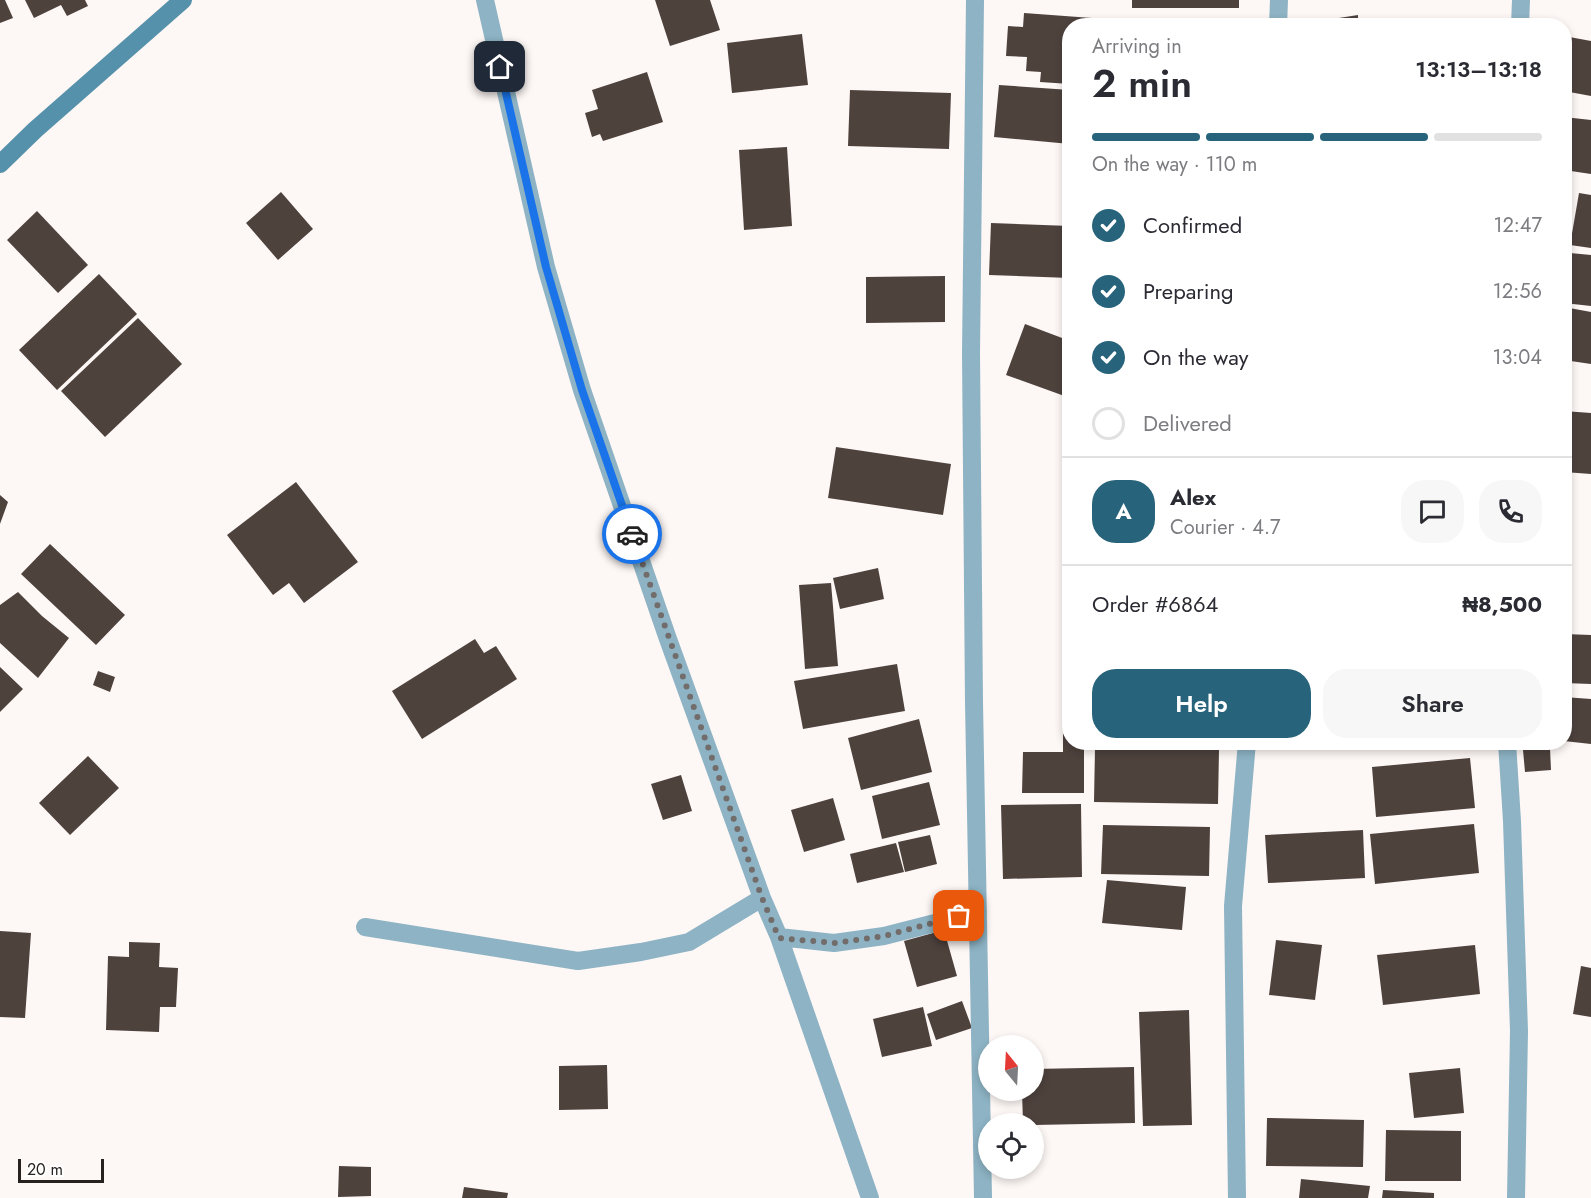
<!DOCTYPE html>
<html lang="en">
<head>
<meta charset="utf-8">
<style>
  :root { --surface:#fff; --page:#f7f7f7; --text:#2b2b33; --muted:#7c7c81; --line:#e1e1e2; --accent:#27637a }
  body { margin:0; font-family:Jost,sans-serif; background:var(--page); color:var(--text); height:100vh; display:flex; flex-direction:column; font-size:22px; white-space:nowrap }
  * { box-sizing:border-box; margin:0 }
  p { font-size:20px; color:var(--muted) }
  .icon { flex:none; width:33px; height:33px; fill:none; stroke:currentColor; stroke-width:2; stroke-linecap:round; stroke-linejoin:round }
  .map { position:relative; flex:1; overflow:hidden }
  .panel { position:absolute; left:1062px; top:18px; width:510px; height:732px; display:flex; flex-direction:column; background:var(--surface); border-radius:24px; box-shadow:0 3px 9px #0003 }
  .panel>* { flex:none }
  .needle { width:39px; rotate:342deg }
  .tools { position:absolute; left:978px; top:1035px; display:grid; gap:12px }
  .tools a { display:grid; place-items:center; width:66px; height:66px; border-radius:50%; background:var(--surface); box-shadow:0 3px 9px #0003; font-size:30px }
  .scale { position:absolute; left:18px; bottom:15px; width:86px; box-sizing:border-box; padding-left:6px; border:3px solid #27211f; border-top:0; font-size:16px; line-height:21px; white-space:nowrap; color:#27211f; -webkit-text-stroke:4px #fff; paint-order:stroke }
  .pin { position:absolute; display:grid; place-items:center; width:51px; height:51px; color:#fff; margin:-26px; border-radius:12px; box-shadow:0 3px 9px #0006 }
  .courier { position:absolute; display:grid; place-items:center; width:60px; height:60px; margin:-30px; border:4px solid #1a73e8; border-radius:50%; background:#fff; color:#222; box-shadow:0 2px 8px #0007 }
  .overview em { font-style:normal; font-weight:600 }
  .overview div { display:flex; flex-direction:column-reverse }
  .overview { display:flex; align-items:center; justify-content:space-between; height:102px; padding:0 30px }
  h1 { font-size:39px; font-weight:600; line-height:45px }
  .bar { display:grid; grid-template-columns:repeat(4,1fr); gap:9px 6px; align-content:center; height:72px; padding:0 30px }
  .bar i { height:8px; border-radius:4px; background:var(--line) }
  .bar .selected { background:var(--accent) }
  .bar p { grid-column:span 4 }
  .line { display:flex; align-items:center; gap:15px; padding:0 30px; border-top:2px solid var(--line) }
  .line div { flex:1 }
  .round { display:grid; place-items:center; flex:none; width:63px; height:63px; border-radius:24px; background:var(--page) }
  ol { padding:0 30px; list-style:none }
  li { display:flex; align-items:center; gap:18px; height:66px }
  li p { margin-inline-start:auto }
  li .icon { padding:6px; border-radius:50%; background:var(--accent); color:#fff; stroke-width:4 }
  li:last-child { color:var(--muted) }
  li i { width:33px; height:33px; border:3px solid var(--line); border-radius:50% }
  .action { display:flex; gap:12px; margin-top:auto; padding:12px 30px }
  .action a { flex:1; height:69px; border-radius:24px; background:var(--accent); color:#fff; font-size:24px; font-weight:600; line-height:69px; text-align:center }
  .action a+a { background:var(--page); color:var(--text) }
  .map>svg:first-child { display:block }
  .building { fill:#4e423d }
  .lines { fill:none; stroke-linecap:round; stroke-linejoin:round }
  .street { stroke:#8db3c4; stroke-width:18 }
  .secondary { stroke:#5591aa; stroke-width:18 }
  .done { stroke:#726c6a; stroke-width:6; stroke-dasharray:0 10.8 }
  .route { stroke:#1a73e8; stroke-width:8 }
</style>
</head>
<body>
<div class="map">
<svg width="1591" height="1198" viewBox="0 0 1591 1198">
  <rect width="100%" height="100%" fill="#fdf7f5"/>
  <path class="building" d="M0 0H5L13 18 0 23Z
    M25 0H85L88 6 67 16 61 5 34 18Z
    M655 0H710L720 30 670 46Z
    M1132 0H1239V8H1132Z
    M1024 13 1119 20V26H1070V84L1040 82 1041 72 1026 71 1027 57 1006 56 1008 26 1023 27Z
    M1358 15V26H1307V23Z
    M802 34 808 85 732 93 727 43Z
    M1564 36 1591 41V96L1564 91Z
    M647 72 663 122 603 141 600 134 592 137 585 113 598 109 592 90Z
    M999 85 1070 90V144L994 137Z
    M850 90 951 93 949 149 848 146Z
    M1564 117 1591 120V174L1564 170Z
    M787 147 792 226 744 230 739 150Z
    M281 192 313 229 278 260 246 223Z
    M1579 193 1591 195V248L1570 245Z
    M37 211 88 265 58 293 7 240Z
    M991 223 1070 226V278L989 275Z
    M1570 253 1591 255V306L1564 303Z
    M99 274 137 314 57 390 19 350Z
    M945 276V322L866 323V277Z
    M1564 307 1591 312V364L1564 360Z
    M138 318 182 364 105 437 61 391Z
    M1025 324 1070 341V398L1006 375Z
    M1564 411 1591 413V474L1564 472Z
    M836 447 951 464 943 515 828 498Z
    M296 482 358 562 304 603 289 583 273 595 227 535Z
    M0 495 8 502 0 524Z
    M50 544 125 615 96 645 21 574Z
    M878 568 884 599 840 609 833 578Z
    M831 583 838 666 805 669 799 585Z
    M18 592 42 616 69 638 38 678 0 643V605Z
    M1564 634 1591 635V684L1564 683Z
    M475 639 484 653 496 646 517 679 422 739 392 691Z
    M897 664 905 711 803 729 794 681Z
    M0 667 23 689 0 712Z
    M98 671 115 677 110 692 93 685Z
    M1564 697 1591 699V744L1564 741Z
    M919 719 932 772 861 790 848 738Z
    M1063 734H1070V742H1084V793H1022L1023 752H1063Z
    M1095 748 1219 750 1218 804 1094 802Z
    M1550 748 1551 770 1525 772 1523 750Z
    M88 756 119 788 70 835 39 803Z
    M1470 758 1475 808 1376 817 1372 767Z
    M681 775 692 811 663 820 651 784Z
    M929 782 940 825 882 839 872 796Z
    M833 798 845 840 804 852 791 810Z
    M1081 804 1082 877 1003 879 1001 805Z
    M1474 824 1479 873 1375 884 1370 834Z
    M1103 825 1210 827 1209 876 1101 874Z
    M1363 830 1365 878 1268 883 1265 835Z
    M930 835 937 864 905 872 898 842Z
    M896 843 904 872 857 883 850 854Z
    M1107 880 1186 887 1182 930 1102 923Z
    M944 930 957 976 917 987 904 941Z
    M0 931 31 933 25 1018 0 1017Z
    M1276 940 1322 945 1315 1000 1269 995Z
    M129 942 160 943 159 967 178 968 176 1007H160L159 1032 106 1030 108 956 129 957Z
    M1475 945 1480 994 1383 1005 1377 955Z
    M1581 966 1591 968V1017L1573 1014Z
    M962 1001 972 1028 936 1040 927 1014Z
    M923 1007 932 1046 882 1057 873 1019Z
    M1189 1010 1192 1125 1143 1126 1139 1012Z
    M607 1065 608 1109 559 1110V1066Z
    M1134 1067 1135 1123 1034 1125V1124H1023L1022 1090H1034V1069Z
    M1460 1068 1464 1113 1414 1118 1409 1073Z
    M1267 1118 1364 1120 1363 1167 1266 1166Z
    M1386 1130 1461 1131V1181H1385Z
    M339 1166 371 1167V1196L338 1197Z
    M1301 1179 1370 1186 1368 1198H1299Z
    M464 1187 508 1193 507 1198H462Z
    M1383 1190 1434 1193V1198H1382Z"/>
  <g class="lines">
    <path class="street" d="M485 0 546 267 582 390 668 639 762 898 779 937 870 1198
      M975 0 971 353 974 702 983 1198
      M1278 26 1279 0
      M1520 26 1521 0
      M1507 742 1512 821 1519 1031 1516 1198
      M365 927 578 961 641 952 689 942 762 898
      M779 937 834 943 884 936 978 912
      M1237 1198 1233 906 1247 742"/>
    <path class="secondary" d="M0 164 35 130 183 0"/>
  </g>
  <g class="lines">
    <path class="done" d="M632 534 762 898 779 938 834 943 884 936 959 916"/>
    <path class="route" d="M500 67 546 267 582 390 632 534"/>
  </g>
</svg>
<div class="tools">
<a><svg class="needle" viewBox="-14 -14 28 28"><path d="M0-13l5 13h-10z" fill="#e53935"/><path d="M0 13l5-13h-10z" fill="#7c7c81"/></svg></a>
<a><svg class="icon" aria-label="locate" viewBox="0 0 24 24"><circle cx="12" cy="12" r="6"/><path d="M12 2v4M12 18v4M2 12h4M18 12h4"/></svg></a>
</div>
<div class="scale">20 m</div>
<div class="pin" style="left:959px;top:916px;background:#ea580c"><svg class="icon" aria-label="bag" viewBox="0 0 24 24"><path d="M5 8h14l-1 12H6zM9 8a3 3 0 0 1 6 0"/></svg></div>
<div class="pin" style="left:500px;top:67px;background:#1f2937"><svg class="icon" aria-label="home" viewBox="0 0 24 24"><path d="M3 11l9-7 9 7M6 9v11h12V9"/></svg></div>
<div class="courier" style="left:632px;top:534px"><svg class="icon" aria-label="car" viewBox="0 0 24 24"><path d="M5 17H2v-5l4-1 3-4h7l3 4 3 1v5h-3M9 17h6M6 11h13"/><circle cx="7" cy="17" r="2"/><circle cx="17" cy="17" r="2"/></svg></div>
<section class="panel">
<div class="overview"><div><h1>2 min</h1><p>Arriving in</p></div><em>13:13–13:18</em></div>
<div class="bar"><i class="selected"></i><i class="selected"></i><i class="selected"></i><i></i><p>On the way · 110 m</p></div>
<ol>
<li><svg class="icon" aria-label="check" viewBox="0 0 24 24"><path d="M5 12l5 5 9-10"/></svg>Confirmed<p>12:47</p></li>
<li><svg class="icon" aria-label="check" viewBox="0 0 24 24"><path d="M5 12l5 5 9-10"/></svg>Preparing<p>12:56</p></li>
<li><svg class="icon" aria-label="check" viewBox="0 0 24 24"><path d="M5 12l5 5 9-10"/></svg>On the way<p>13:04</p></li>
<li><i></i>Delivered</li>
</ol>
<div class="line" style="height:108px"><b class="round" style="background:var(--accent);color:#fff">A</b><div><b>Alex</b><p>Courier · 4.7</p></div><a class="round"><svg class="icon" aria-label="chat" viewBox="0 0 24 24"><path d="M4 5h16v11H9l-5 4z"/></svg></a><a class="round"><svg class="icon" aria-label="phone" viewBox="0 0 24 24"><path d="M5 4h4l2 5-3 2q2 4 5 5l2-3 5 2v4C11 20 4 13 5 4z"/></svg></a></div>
<div class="line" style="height:78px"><div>Order #6864</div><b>₦8,500</b></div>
<div class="action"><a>Help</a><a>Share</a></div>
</section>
</div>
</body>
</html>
